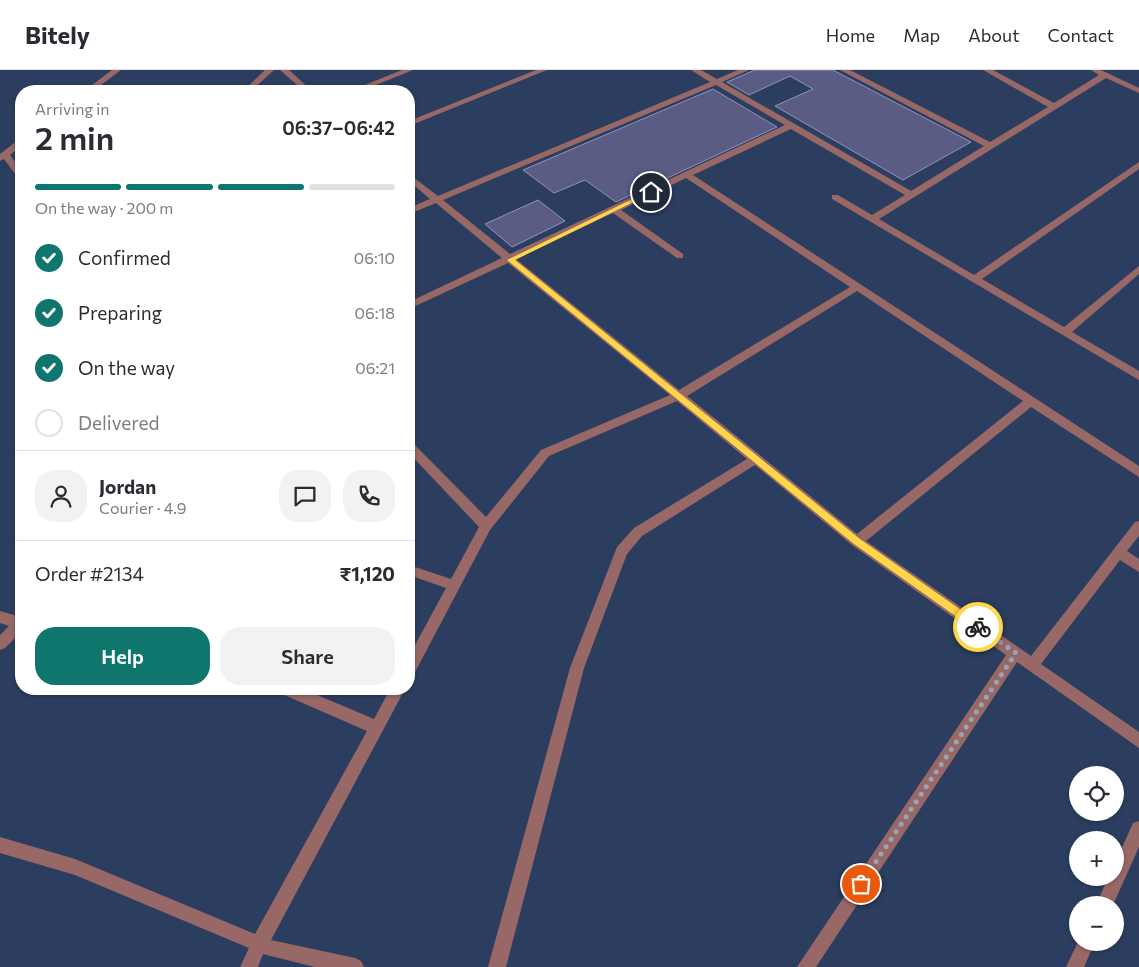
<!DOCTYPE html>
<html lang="en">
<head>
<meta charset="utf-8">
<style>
  :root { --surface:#fff; --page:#f2f2f3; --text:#2b2b33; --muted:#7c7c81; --line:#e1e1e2; --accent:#0f766e }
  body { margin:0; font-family:Commissioner,sans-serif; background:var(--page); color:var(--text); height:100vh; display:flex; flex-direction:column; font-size:19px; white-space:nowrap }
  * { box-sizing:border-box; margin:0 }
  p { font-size:16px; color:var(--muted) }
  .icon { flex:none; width:28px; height:28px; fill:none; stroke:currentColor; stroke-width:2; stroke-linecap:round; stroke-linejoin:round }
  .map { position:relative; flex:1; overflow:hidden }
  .sheet { position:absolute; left:15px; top:15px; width:400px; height:610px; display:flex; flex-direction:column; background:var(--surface); border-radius:20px; box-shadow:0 1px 4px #0004 }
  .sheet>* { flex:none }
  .controls { position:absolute; left:1069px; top:696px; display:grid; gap:10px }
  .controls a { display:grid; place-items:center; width:55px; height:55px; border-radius:50%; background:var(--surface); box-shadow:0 1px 4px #0004; font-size:25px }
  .pin { position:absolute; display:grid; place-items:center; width:42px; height:42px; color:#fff; margin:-21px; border:2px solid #fff; border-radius:50%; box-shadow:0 1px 5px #0007 }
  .courier { position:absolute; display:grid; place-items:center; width:50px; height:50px; margin:-25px; border:4px solid #ffd54a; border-radius:50%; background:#fff; color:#222; box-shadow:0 1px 6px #0007 }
  .overview em { font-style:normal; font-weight:600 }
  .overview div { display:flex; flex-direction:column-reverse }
  .overview { display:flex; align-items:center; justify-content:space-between; height:85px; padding:0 20px }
  h1 { font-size:32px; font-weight:600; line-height:38px }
  .bar { display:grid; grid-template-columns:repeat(4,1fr); gap:8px 5px; align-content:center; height:60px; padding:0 20px }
  .bar i { height:6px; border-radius:4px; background:var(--line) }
  .bar .active { background:var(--accent) }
  .bar p { grid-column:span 4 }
  .line { display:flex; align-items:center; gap:12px; padding:0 20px; border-top:1px solid var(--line) }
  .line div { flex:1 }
  .round { display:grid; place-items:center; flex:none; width:52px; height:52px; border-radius:20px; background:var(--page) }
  ol { padding:0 20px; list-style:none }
  li { display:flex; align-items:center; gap:15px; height:55px }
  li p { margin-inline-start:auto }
  li .icon { padding:5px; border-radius:50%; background:var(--accent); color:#fff; stroke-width:4 }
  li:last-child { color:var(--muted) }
  li i { width:28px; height:28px; border:2px solid var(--line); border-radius:50% }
  .primary-button { display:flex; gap:10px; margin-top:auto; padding:10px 20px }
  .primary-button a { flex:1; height:58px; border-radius:20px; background:var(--accent); color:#fff; font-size:20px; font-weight:600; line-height:58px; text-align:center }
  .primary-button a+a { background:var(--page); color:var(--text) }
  header { display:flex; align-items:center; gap:30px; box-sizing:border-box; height:70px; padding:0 25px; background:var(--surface); border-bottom:1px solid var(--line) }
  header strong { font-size:24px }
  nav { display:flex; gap:28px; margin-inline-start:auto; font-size:18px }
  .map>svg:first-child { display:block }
  .building { fill:#5a5c84; stroke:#9093be }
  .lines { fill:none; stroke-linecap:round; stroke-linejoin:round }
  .minor { fill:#986866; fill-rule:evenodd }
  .route { fill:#ffd54a }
  .done { stroke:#96a4be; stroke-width:5; stroke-dasharray:0 9 }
</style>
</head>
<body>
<header>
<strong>Bitely</strong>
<nav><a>Home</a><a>Map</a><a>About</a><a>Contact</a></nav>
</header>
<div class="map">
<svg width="1139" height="897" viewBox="0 0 1139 897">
  <rect width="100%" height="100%" fill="#2b3e60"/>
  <path class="building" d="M755 0H833L971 72 903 110 775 36 813 19 790 6 749 25 727 12Z
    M713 19 777 57 616 132 585 110 554 123 523 100Z
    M538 130 565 151 512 177 485 154Z"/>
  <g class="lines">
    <path class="minor" d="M112 0H121L93 21H84Z
      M265 0H274L251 21H243Z
      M280 0H289L312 21H304Z
      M402 0H413L361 21H350Z
      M536 0H547L409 56V51Z
      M691 0H701L717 9 738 0H749L722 12 911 121 984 76 840 0H850L990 72 1048 37 983 0H993L1054 33 1099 5 1091 0H1101L1139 18V23L1106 8 879 149 974 205 1139 92V99L982 209 1064 257 1139 196V204L1072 262 1139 301V310L832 129V125H838L872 145 905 125 791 59 693 105 1139 396V407L1031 337 866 471 1031 586 1135 452 1139 451V466L1127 481 1139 489V502L1120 490 1041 594 1139 662V678L1017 592 816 897H797L1006 585 852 475 755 395 642 466 627 484 584 598 506 897H488L570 598 617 477 634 458 747 389 677 331 549 386 490 460 414 604 409 605V586L446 518 409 505V495L451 509 479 457 409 383V372L413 373 486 447 541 380 670 325 508 193 409 239V232L502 188 436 133 409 144V138L430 129 409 111V104L438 126 710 12ZM716 15 785 55 510 184 443 130ZM686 108 850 217 679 320 516 189 613 143 677 188H683V184L621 140ZM857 221 1023 331 857 464 687 326Z
      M18 70H21V76L10 85 21 100V109L18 108 4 89 0 91V84Z
      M0 541 21 547V562L5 578 0 580V565L9 556 0 553Z
      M280 619H303L374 649 390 619H405L271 870 355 888 361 891 364 897H315L263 884 258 897H240L249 878 75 805 0 783V767L75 789 255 864 367 661 282 624Z
      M1139 751V777L1113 835H1096L1108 808H1115V793L1133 753Z
      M1078 872H1095L1084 897H1066Z"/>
  </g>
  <path class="route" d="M649 121 654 122 515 190 860 469 981 554V560H975L854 474 507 190Z"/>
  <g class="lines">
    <path class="done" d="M861 814 1016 583 978 557"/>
  </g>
</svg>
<div class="controls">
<a><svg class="icon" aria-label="locate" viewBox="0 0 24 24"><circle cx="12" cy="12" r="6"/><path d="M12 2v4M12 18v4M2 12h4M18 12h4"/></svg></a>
<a>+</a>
<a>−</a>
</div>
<div class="pin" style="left:861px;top:814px;background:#ea580c"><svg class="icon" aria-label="bag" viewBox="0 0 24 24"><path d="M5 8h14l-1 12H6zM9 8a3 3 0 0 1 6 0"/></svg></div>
<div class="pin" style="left:651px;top:122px;background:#1f2937"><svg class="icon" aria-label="home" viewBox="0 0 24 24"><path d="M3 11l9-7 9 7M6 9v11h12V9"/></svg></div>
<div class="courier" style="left:978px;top:557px"><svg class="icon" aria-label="bike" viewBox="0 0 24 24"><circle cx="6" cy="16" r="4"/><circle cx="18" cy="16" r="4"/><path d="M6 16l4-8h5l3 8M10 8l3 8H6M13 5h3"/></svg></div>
<section class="sheet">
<div class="overview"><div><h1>2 min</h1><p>Arriving in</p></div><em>06:37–06:42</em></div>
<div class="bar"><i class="active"></i><i class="active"></i><i class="active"></i><i></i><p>On the way · 200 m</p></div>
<ol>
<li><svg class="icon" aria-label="check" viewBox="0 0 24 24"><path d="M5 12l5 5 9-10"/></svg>Confirmed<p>06:10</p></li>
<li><svg class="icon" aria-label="check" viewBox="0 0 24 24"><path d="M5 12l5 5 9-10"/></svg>Preparing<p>06:18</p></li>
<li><svg class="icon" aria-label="check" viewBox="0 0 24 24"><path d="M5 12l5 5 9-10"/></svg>On the way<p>06:21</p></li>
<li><i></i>Delivered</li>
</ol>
<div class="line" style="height:90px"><a class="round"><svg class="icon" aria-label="person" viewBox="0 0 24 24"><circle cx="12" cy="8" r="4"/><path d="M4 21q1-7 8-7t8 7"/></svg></a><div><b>Jordan</b><p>Courier · 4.9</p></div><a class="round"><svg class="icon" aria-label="chat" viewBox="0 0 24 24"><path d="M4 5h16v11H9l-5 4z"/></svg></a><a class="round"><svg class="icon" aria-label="phone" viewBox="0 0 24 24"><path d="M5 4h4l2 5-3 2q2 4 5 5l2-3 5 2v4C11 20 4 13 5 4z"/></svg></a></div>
<div class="line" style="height:65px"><div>Order #2134</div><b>₹1,120</b></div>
<div class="primary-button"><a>Help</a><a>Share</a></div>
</section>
</div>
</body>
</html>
